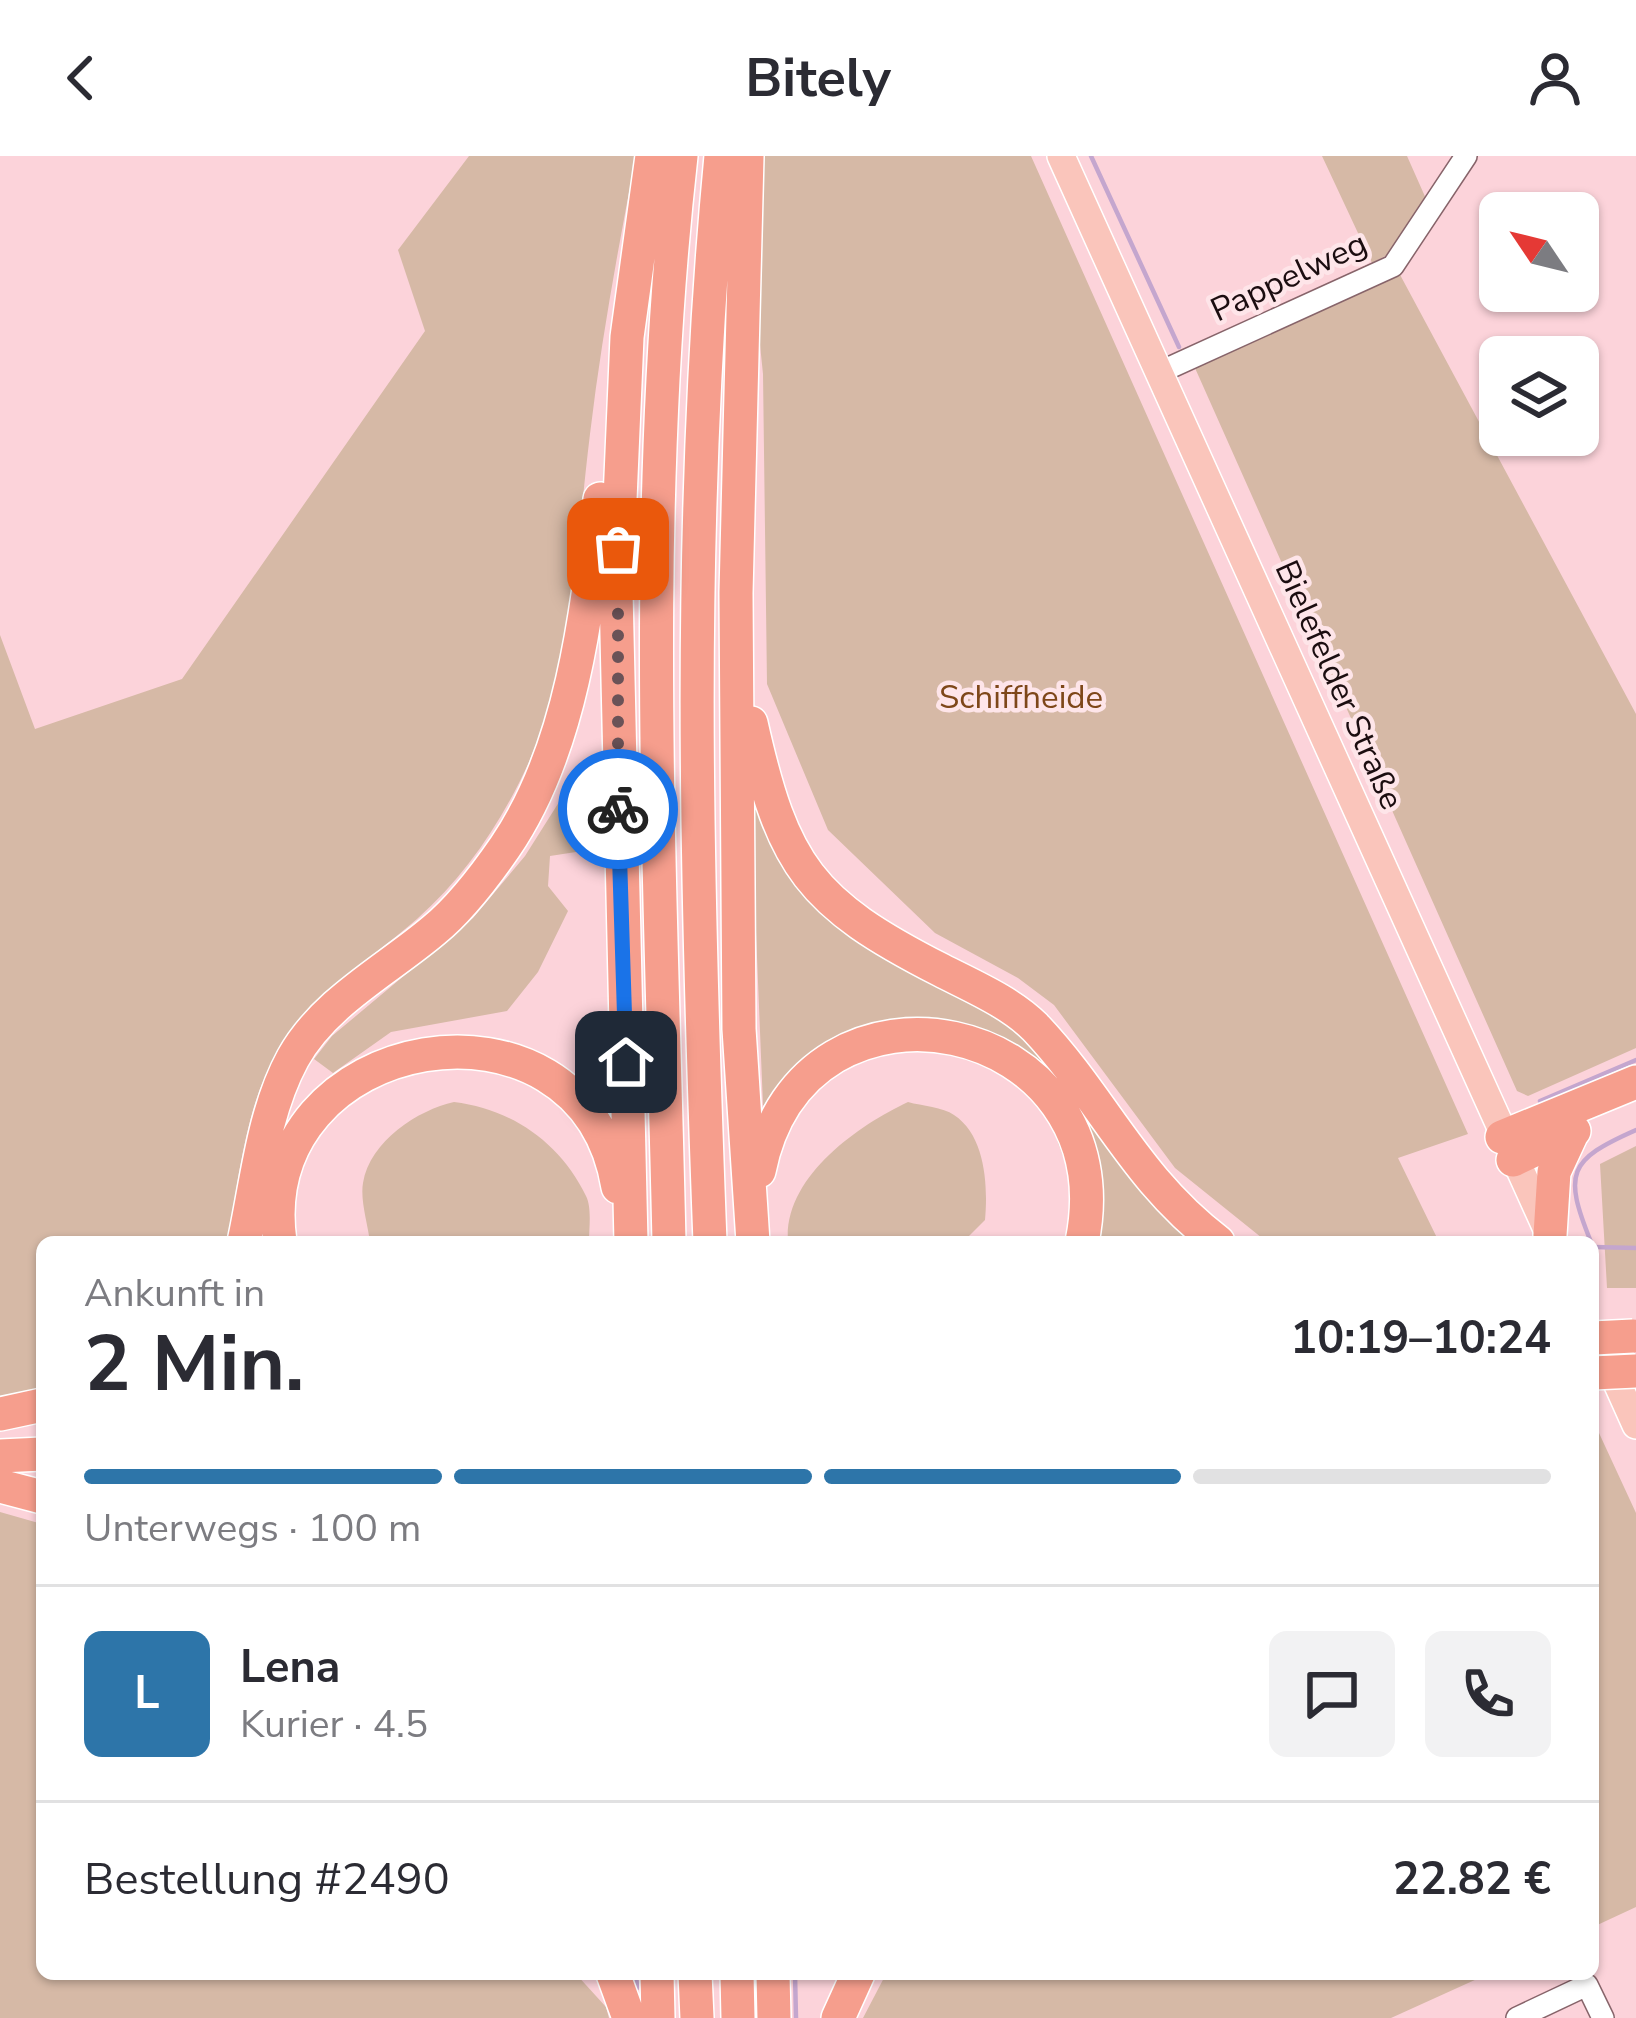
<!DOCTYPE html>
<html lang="de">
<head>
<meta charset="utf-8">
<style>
  :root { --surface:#fff; --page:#f2f2f3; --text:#2b2b33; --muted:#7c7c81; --line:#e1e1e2; --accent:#2d75a9 }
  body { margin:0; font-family:"Nunito Sans",sans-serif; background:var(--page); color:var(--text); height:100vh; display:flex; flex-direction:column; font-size:45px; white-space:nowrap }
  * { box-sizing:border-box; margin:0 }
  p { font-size:39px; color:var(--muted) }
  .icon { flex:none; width:66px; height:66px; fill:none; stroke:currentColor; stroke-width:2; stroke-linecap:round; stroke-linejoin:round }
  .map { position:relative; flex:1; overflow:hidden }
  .drawer { position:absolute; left:36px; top:1080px; width:1563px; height:744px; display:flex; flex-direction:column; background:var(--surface); border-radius:18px; box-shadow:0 3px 9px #0004 }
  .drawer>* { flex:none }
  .needle { width:78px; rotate:305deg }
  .controls { position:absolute; left:1479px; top:36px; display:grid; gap:24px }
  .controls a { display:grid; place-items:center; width:120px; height:120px; border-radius:18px; background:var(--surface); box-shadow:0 3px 9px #0004; font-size:60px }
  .pin { position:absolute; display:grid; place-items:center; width:102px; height:102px; color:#fff; margin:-51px; border-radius:24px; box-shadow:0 6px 18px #0006 }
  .courier { position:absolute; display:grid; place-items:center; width:120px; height:120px; margin:-60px; border:9px solid #1a73e8; border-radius:50%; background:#fff; color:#222; box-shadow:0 3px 15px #0007 }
  .head em { font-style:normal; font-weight:700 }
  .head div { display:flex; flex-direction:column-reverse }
  .head { display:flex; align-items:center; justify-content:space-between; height:204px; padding:0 48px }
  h1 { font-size:78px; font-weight:700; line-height:90px }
  .bar { display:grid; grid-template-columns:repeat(4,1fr); gap:18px 12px; align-content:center; height:144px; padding:0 48px }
  .bar i { height:15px; border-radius:9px; background:var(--line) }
  .bar .on { background:var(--accent) }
  .bar p { grid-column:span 4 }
  .line { display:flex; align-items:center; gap:30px; padding:0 48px; border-top:3px solid var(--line) }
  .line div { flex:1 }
  .round { display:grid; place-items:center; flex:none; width:126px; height:126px; border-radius:18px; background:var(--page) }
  header { display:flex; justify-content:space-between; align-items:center; height:156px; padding:0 48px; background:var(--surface); font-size:54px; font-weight:700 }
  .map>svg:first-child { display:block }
  .green { fill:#d6b9a6 }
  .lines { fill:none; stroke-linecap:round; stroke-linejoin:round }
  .stream { stroke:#c4a6ce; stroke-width:4.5 }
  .minor-casing { stroke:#87646a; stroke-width:24 }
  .major-casing { stroke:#fff; stroke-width:30 }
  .highway-casing { stroke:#fff; stroke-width:36 }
  .minor { stroke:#fff; stroke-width:21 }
  .major { stroke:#fac5bb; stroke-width:27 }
  .highway { stroke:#f69e8d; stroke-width:33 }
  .highway-bridge-casing { stroke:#fff; stroke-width:36; stroke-linecap:butt }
  .highway-bridge { stroke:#f69e8d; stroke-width:33 }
  .done { stroke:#6a5257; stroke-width:12; stroke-dasharray:0 21.6 }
  .route { stroke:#1a73e8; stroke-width:15 }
  .labels { text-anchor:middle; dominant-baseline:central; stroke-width:9; stroke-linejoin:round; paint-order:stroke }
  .street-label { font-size:33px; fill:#1b0d10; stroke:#fee5e9 }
  .park-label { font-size:33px; fill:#7e4719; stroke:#fee5e9 }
</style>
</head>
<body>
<header><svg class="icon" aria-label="back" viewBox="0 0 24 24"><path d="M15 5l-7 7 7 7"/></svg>Bitely<svg class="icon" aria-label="person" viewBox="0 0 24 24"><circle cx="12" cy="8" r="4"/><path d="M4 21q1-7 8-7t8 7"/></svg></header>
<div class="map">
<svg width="1636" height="1862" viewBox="0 0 1636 1862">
  <rect width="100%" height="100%" fill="#fcd3da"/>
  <path class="green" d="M469 0H636C618 93 601 185 590 278 576 391 572 522 520 625 494 677 461 724 417 763 372 802 318 836 284 886 245 943 240 1020 227 1086H42V1232L0 1242V479L35 573 182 523 425 175 398 94Z
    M761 0H1031L1468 978 1398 1002 1439 1086H1267L1175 1012 1054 849 1018 822 935 777 828 674 767 528 763 218 756 150Z
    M1322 0H1407L1427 45 1389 98 1372 107Z
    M1398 115 1636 558V892L1528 940 1517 935 1195 212Z
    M750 627 776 687 1024 877 1199 1086H1095L1026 901 832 888 798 911 763 950Z
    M566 635 582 636 576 696 550 700 548 730 568 755 538 816 507 855 391 876 333 917 314 903 332 880 473 762 525 700Z
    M454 946C511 953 560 986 586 1040 592 1052 589 1072 589 1086H370C368 1069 360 1044 363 1027 370 985 418 954 454 946Z
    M908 946C922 950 943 951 954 959 986 980 988 1031 985 1064L963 1086H788C783 1022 857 970 908 946Z
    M1636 990V1132H1607L1600 1008Z
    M1593 1264 1636 1357V1751L1593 1771Z
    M0 1356 42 1368V1818H576L606 1851 609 1862H0Z
    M886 1818H1488L1391 1862H863Z"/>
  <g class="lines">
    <path class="stream" d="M1091 0 1179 191
      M1540 945 1636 904
      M1591 1086C1563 1017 1568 1004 1636 974
      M1593 1091 1636 1092
      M636 1818 637 1832
      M795 1818 796 1862"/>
    <defs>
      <path id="minor" d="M1158 217 1393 110 1466 0
        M1517 1862 1587 1829 1603 1862"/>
      <path id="major" d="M1061 0 1551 1082
        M1605 1200 1636 1269"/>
      <path id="highway" d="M747 0 736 437 739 873 753 1086
        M751 567C783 711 810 747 941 814 972 830 1010 846 1035 871 1104 944 1133 1021 1218 1086
        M1502 981 1636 926
        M1513 1004 1574 975
        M759 1015C803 793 1128 860 1082 1086
        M1550 1079 1554 1016 1573 975
        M244 1086C257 1026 263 957 293 902 324 846 387 814 434 774 461 752 485 720 505 691 572 593 587 457 600 343
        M280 1086C250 874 583 817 618 1031
        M631 1086 616 436 627 181 652 0
        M669 1086C661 723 640 362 681 0
        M710 1086C696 723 686 362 721 0
        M0 1258 42 1249
        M0 1300 42 1298
        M0 1330 42 1341
        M613 1818 629 1862
        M657 1818 658 1862
        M695 1818 697 1862
        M737 1818 738 1862
        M773 1818 774 1862
        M838 1862 858 1818"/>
    </defs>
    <use href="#minor" class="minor-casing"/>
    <use href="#major" class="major-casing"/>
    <use href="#highway" class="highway-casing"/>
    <use href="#minor" class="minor"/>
    <use href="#major" class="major"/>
    <use href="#highway" class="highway"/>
    <defs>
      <path id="highway-bridge" d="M1593 1182 1633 1180
        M1593 1217 1636 1215"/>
    </defs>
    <use href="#highway-bridge" class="highway-bridge-casing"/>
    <use href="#highway-bridge" class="highway-bridge"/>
  </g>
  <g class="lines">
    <path class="done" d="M618 393V653"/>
    <path class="route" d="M618 653 626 906"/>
  </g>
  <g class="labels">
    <g class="street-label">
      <text transform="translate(1289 121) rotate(-25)">Pappelweg</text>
      <text transform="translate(1339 529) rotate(66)">Bielefelder Straße</text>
    </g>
    <g class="park-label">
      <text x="1021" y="541">Schiffheide</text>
    </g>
  </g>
</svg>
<div class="controls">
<a><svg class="needle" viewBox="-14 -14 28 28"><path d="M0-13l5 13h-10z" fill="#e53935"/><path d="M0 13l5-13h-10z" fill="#7c7c81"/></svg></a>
<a><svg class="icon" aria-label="layers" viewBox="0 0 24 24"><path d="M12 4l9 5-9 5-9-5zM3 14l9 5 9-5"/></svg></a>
</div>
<div class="pin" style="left:618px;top:393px;background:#ea580c"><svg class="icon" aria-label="bag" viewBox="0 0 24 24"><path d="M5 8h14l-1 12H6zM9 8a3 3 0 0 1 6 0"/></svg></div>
<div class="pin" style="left:626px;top:906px;background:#1f2937"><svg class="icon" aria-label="home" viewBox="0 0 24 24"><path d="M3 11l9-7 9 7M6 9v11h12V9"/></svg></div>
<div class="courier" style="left:618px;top:653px"><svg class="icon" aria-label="bike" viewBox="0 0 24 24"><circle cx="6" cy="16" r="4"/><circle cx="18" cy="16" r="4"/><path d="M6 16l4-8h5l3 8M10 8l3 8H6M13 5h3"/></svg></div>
<section class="drawer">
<div class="head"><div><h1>2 Min.</h1><p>Ankunft in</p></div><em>10:19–10:24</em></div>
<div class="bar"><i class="on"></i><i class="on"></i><i class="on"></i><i></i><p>Unterwegs · 100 m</p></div>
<div class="line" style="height:216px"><b class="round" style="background:var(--accent);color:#fff">L</b><div><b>Lena</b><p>Kurier · 4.5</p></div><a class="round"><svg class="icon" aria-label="chat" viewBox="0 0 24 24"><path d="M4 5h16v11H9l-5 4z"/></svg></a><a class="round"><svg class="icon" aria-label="phone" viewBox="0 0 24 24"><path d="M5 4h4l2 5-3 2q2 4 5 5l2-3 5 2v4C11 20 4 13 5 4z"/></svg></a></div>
<div class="line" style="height:156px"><div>Bestellung #2490</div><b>22.82 €</b></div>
</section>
</div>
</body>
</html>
